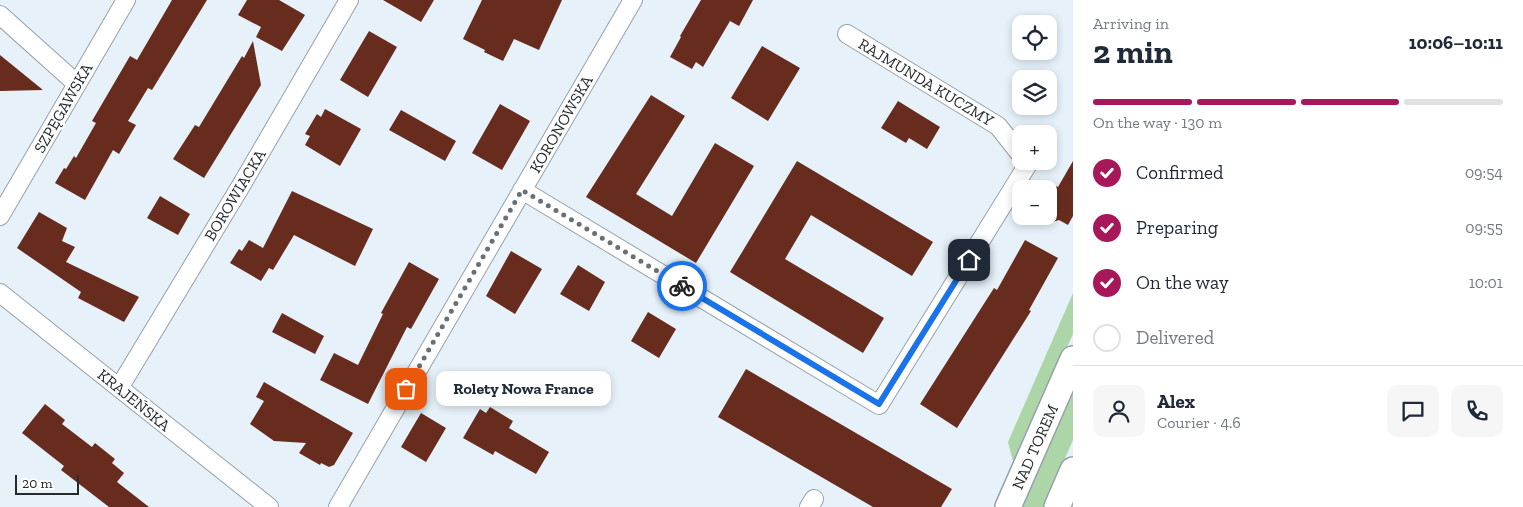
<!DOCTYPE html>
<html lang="en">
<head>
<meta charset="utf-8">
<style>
  :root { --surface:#fff; --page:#f6f6f7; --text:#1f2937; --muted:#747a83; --line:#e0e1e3; --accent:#a61859 }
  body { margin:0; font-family:"Zilla Slab",serif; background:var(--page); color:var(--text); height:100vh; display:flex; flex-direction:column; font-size:19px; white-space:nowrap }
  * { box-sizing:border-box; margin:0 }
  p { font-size:16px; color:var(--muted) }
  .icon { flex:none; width:28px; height:28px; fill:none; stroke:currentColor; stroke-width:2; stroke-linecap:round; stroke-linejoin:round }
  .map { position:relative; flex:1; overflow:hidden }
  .side { display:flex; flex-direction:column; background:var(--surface); width:450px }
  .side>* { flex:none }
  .controls { position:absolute; left:1012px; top:15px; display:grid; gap:10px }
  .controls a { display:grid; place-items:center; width:45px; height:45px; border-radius:10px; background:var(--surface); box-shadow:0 2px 8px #0003; font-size:25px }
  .scale { position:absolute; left:15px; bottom:12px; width:64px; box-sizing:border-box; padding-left:5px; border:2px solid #272b2e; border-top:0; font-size:14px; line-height:18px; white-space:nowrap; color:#272b2e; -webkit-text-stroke:4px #fff; paint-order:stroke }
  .pin { position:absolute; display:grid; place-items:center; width:42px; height:42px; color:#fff; margin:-21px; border-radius:10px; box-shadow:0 2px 8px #0006 }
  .courier { position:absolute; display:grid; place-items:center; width:50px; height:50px; margin:-25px; border:4px solid #1a73e8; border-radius:50%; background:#fff; color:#222; box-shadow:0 1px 6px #0007 }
  .bubble { position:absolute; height:35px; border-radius:10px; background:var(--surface); box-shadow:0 2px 8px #0003; font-size:16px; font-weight:800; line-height:35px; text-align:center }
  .headline em { font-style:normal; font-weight:800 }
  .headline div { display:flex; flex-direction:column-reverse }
  .headline { display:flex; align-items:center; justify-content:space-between; height:85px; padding:0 20px }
  h1 { font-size:32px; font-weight:800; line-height:38px }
  .bar { display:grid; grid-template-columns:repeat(4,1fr); gap:8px 5px; align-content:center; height:60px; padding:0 20px }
  .bar i { height:6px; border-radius:4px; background:var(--line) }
  .bar .on { background:var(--accent) }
  .bar p { grid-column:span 4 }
  .line { display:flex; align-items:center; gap:12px; padding:0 20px; border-top:1px solid var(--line) }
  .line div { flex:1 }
  .round { display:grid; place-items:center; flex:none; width:52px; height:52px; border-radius:10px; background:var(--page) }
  ol { padding:0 20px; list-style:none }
  li { display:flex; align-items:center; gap:15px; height:55px }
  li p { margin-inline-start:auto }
  li .icon { padding:5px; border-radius:50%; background:var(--accent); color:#fff; stroke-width:4 }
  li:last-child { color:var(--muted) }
  li i { width:28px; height:28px; border:2px solid var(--line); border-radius:50% }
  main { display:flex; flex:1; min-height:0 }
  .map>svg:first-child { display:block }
  .green { fill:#acd6a8 }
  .building { fill:#682c1f }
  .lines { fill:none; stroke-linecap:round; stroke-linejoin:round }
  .street-casing { stroke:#97a1a9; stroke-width:20 }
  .secondary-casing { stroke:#97a1a9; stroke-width:28 }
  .street { stroke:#fff; stroke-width:18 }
  .secondary { stroke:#fff; stroke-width:25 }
  .done { stroke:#6a7075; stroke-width:5; stroke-dasharray:0 9 }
  .route { stroke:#1a73e8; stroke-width:6 }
  .labels { text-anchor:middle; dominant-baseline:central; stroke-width:5; stroke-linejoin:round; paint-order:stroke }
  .street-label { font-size:16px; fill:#272b2e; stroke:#fff }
</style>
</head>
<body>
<main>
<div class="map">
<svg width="1073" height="507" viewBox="0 0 1073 507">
  <rect width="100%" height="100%" fill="#e6f1f9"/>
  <path class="green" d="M1073 293V334L1015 465H1014L1008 442Z
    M1073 383V440L1044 507H1019Z"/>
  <path class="building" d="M172 0H207L152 90 148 88 128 121 136 125 119 154 113 150 85 200 55 183 64 168 66 169 74 156 76 158 96 123 92 121 130 56 137 60Z
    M247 0H279L305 15 282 51 256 37 261 27 238 15Z
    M383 0H434L421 22Z
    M482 0H562L539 50 514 39 503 61 484 52 485 50 463 39Z
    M701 0H753L739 26 730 21 703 67 696 62 692 69 670 57 681 37 680 36Z
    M369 31 397 47 368 97 340 80Z
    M253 41 261 85 204 178 173 159 195 125 199 127 242 56 244 58Z
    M762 46 800 68 768 121 731 98Z
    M0 55 43 90 0 91Z
    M651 95 685 116 636 194 672 216 715 143 754 166 696 263 586 197Z
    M898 101 940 127 927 149 909 138 906 143 881 128Z
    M500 104 530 121 502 170 472 153Z
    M325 109 361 129 340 166 305 145 310 136 305 134 317 114 321 117Z
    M401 110 456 141 445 161 389 130Z
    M797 161 933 242 912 276 811 215 785 259 884 318 863 353 730 272Z
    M1073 161V216L1068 225 1059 220 1049 223V194L1054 185 1058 187Z
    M292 191 373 229 355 266 294 235 273 270 269 268 261 281 230 263 239 249 242 251 249 240 263 248Z
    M160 196 190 214 178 235 147 218Z
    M39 212 67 228 62 241 75 247 66 262 139 297 124 322 78 298 81 292 17 248Z
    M1025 240 1058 258 1029 310 1031 311 957 428 920 404 994 288 997 290Z
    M511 251 542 269 515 314 486 296Z
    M409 262 439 279 411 329 407 327 368 404 320 380 334 353 358 365 383 314 381 313Z
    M578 265 605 282 589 311 560 294Z
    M648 312 676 329 659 358 631 341Z
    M282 313 324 336 315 354 272 332Z
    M746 369 952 489 941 507H873L718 417Z
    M264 382 353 433 334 465 329 467 321 463 320 465 299 453 306 443 274 441 250 424 264 401 256 397Z
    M45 404 65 420 62 424 92 447 95 443 115 459 112 463 124 473 117 482 149 507H109L61 470 64 466 22 433Z
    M490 407 513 421 509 428 549 452 536 474 495 451 493 455 463 438 480 409 486 413Z
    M421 413 446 428 426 462 401 447Z"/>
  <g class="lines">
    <defs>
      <path id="street" d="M0 15 77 84
        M847 34 998 126 1021 155
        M522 190 879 405 1028 164 1026 161
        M0 216 126 0
        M0 293 269 507
        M119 388 242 184 349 0
        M338 507 633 0
        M809 507 814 499"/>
      <path id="secondary" d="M1008 507 1073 359
        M1057 507 1073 470"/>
    </defs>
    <use href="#street" class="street-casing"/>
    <use href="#secondary" class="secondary-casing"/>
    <use href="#street" class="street"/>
    <use href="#secondary" class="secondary"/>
  </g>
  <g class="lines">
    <path class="done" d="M406 389 522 190 682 286"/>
    <path class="route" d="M682 286 879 404 969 260"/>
  </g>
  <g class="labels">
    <g class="street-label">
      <text transform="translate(926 82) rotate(31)">RAJMUNDA KUCZMY</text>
      <text transform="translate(63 108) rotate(-60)">SZPĘGAWSKA</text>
      <text transform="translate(561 124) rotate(-60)">KORONOWSKA</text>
      <text transform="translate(235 195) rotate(-59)">BOROWIACKA</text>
      <text transform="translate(134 400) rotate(39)">KRAJEŃSKA</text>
      <text transform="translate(1035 447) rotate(-66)">NAD TOREM</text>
    </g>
  </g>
</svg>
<div class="controls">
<a><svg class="icon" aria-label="locate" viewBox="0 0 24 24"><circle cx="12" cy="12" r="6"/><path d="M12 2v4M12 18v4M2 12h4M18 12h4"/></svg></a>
<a><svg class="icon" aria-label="layers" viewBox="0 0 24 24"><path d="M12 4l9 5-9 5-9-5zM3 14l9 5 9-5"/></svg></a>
<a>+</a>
<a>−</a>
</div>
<div class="scale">20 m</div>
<div class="pin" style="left:406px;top:389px;background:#ea580c"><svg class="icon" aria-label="bag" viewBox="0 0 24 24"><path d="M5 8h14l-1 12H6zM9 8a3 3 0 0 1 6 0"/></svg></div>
<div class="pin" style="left:969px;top:260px;background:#1f2937"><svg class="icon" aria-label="home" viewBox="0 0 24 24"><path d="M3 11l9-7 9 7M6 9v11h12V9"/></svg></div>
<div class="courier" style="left:682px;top:286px"><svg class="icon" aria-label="bike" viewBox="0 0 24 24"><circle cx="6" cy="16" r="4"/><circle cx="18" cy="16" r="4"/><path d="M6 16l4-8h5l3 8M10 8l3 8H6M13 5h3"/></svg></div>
<div class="bubble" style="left:436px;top:371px;width:175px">Rolety Nowa France</div>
</div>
<section class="side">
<div class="headline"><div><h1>2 min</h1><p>Arriving in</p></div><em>10:06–10:11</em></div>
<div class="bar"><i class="on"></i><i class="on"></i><i class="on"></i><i></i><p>On the way · 130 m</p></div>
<ol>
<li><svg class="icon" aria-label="check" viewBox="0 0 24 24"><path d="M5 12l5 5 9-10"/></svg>Confirmed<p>09:54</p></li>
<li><svg class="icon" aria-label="check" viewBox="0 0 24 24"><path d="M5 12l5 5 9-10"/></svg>Preparing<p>09:55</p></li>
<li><svg class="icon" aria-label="check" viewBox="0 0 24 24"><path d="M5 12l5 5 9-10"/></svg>On the way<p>10:01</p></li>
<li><i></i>Delivered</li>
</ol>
<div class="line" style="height:90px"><a class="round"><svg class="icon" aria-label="person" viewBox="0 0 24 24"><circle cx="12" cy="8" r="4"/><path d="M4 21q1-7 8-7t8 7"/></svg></a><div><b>Alex</b><p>Courier · 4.6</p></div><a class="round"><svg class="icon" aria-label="chat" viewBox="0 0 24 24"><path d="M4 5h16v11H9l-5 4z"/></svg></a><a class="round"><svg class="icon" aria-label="phone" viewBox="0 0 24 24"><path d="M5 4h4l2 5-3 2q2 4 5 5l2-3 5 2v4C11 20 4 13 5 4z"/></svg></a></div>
</section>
</main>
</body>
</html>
